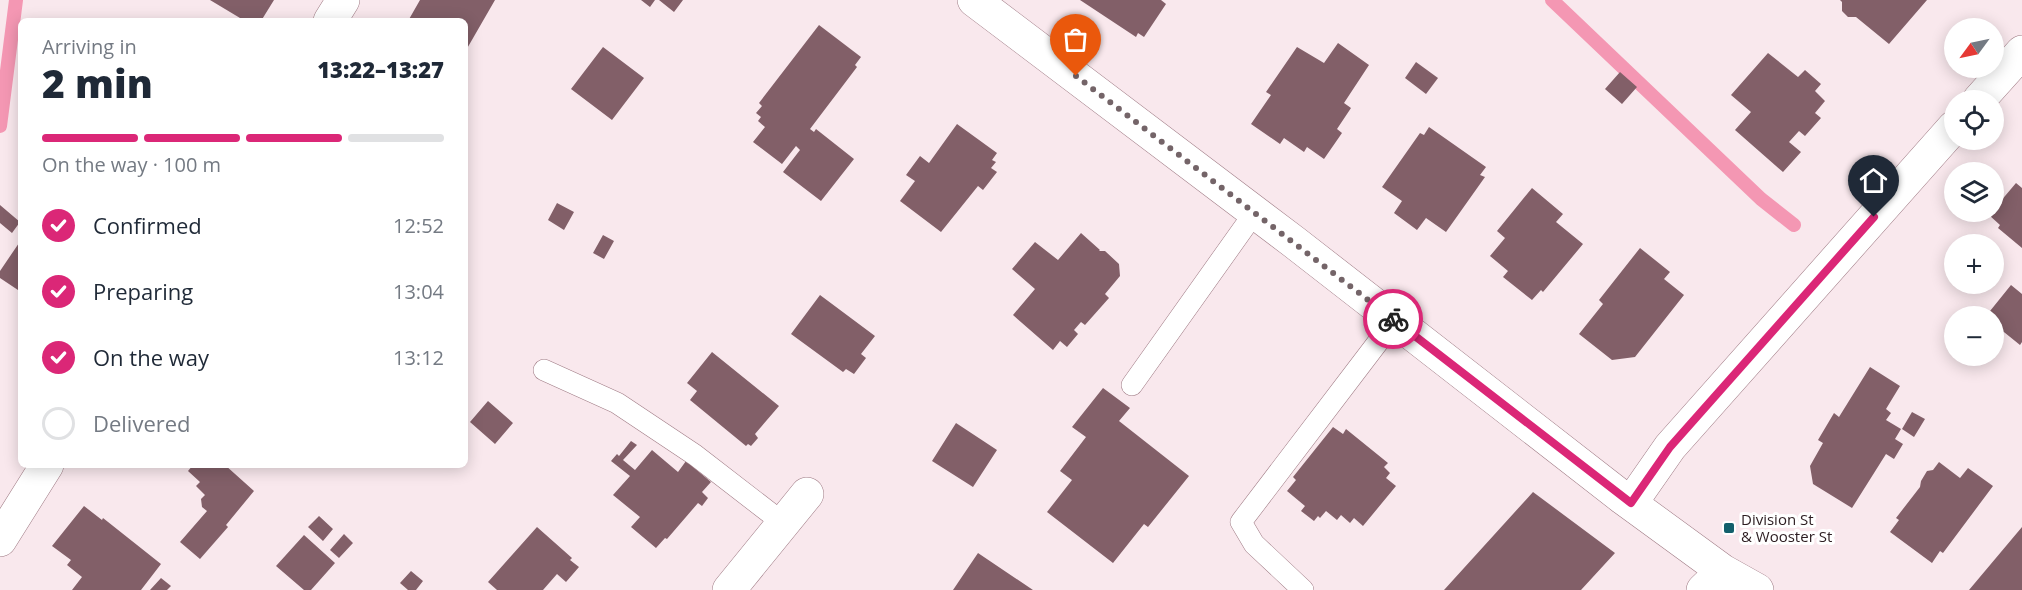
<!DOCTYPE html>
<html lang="en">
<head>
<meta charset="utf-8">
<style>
  :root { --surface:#fff; --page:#f2f2f3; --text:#1f2937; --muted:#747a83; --line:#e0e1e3; --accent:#db2777 }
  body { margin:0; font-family:"Open Sans",sans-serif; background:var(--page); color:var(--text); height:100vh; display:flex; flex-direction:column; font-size:22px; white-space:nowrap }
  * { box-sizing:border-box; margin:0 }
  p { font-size:20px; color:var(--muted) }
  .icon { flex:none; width:33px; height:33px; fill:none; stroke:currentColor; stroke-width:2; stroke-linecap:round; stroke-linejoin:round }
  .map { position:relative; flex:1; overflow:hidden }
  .side { position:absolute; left:18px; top:18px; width:450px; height:450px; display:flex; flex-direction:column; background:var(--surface); border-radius:9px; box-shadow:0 3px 15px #0003 }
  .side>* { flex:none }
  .needle { width:39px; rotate:237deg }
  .tools { position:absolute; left:1944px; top:18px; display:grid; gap:12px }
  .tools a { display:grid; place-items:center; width:60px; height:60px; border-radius:50%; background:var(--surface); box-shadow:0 3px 15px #0003; font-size:30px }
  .pin { position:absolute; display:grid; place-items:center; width:51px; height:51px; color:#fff; margin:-62px -26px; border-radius:50% 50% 50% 0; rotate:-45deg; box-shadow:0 0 6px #0007 }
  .pin .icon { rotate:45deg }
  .courier { position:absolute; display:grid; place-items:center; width:60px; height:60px; margin:-30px; border:4px solid #db2777; border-radius:50%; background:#fff; color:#222; box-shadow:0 2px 8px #0007 }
  .headline em { font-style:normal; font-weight:800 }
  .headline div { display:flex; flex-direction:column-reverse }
  .headline { display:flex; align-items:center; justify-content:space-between; height:102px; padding:0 24px }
  h1 { font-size:39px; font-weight:800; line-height:45px }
  .bar { display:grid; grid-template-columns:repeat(4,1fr); gap:9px 6px; align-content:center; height:72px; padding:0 24px }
  .bar i { height:8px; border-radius:4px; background:var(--line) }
  .bar .current { background:var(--accent) }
  .bar p { grid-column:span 4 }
  ol { padding:0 24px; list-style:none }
  li { display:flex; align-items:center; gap:18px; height:66px }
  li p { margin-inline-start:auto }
  li .icon { padding:6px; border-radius:50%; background:var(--accent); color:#fff; stroke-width:4 }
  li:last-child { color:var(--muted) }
  li i { width:33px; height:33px; border:3px solid var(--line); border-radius:50% }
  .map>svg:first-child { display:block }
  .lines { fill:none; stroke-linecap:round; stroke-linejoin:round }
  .stream { stroke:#f497b3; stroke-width:14 }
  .building { fill:#825f68 }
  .lane-casing { stroke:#9e7983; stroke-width:22 }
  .street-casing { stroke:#9e7983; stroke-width:34 }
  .secondary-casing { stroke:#9e7983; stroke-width:34 }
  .lane { stroke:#fff; stroke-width:21 }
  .street { stroke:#fff; stroke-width:33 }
  .secondary { stroke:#fff; stroke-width:33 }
  .done { stroke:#746468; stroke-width:6; stroke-dasharray:0 10.8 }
  .route { stroke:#db2777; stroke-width:8 }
  .poi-dot { fill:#13606c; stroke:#fff; stroke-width:2 }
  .labels { text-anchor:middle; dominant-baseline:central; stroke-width:6; stroke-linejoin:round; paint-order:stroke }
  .poi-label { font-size:15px; fill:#2c1d21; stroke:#fff; text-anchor:start }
</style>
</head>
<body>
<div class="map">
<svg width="2022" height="590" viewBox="0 0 2022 590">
  <rect width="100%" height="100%" fill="#f9e8ed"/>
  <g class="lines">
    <path class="stream" d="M1552 0 1761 199 1794 225
      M0 126 16 0"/>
  </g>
  <path class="building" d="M210 0H274L261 21H245Z
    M420 0H495L465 52V21H408Z
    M641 0H655L650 7Z
    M659 0H683L674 12Z
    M1080 0H1161L1166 4 1144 37 1138 33 1136 37Z
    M1840 0H1927L1889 44 1856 17H1848L1842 11V2Z
    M819 25 861 57 855 65 857 67 810 129 814 132 816 129 854 159 821 201 783 172 800 150 796 146 782 164 753 142 765 127 758 121 761 117 756 113 762 106 759 103Z
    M1338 43 1369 65 1344 103 1351 108 1337 129 1342 133 1324 159 1307 147 1304 152 1284 138 1280 144 1251 124 1271 95 1266 92 1297 47 1324 63Z
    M603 47 644 78 612 120 571 89Z
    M1768 53 1798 77 1805 70 1821 84 1815 91 1825 101 1815 113 1821 118 1805 136 1799 131 1789 142 1801 152 1783 172 1735 130 1751 112 1731 95Z
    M1416 62 1438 78 1426 94 1405 78Z
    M1620 72 1637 87 1622 104 1605 89Z
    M957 124 997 153 992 160 996 162 991 168 997 172 983 190 978 186 941 232 900 201 915 181 906 175 920 156 929 163Z
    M1429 127 1486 167 1480 175 1485 177 1446 232 1426 218 1417 230 1394 213 1402 201 1382 187 1420 133 1424 135Z
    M2016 183 2022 188V248L1998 228 2000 225 1989 215Z
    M1532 188 1563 214 1556 222 1583 244 1543 292 1541 290 1532 300 1503 277 1508 271 1490 256 1505 238 1497 231Z
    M557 203 574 212 564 230 548 220Z
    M0 205 20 222 12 233 0 223Z
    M1081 233 1100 250 1099 251H1105L1119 264 1120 276 1105 294 1109 298 1085 325 1081 322 1074 330 1078 334 1067 347 1060 341 1053 350 1013 315 1035 289 1012 269 1035 242 1058 260Z
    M603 235 614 241 604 259 593 253Z
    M19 243 21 244V292L0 278V271Z
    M1640 248 1670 272 1664 279 1684 295 1635 357 1612 360 1579 334 1603 304 1599 300Z
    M2011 285 2022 294V342L2020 345 1994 324V316H1986Z
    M820 295 875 336 861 354 866 358 854 374 846 369 843 372 791 334Z
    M712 352 779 406 755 434 758 438 751 446 748 444 746 446 690 400 697 391 687 383Z
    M1870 367 1900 386 1886 409 1891 413 1886 420 1901 429 1895 439 1903 444 1894 459 1886 454 1852 508 1813 484 1810 466 1823 443 1818 440 1834 413 1839 417Z
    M1103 388 1130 408 1119 421 1189 476 1148 527 1144 524 1113 563 1047 512 1072 480 1060 471 1086 437 1072 427Z
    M488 401 513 423 495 444 470 422Z
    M1912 412 1925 419 1914 437 1902 429Z
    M956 423 997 450 973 487 932 461Z
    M1333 427 1343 434 1346 429 1388 463 1384 467 1390 473 1386 478 1396 486 1363 526 1354 518 1350 523 1341 515 1337 520 1326 511 1320 518 1318 516 1314 521 1301 511 1305 506 1287 491 1296 480 1293 477Z
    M631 441 637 445 623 460 635 470 652 450 678 472 686 461 711 482 702 492 708 498 702 506 698 503 667 539 665 538 656 548 631 527 640 517 613 495 630 476 611 461 617 454 619 456Z
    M1939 462 1960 478 1968 468 1993 486 1943 553 1940 551 1932 563 1890 532 1899 520 1896 518 1920 487 1921 481 1927 471 1933 470Z
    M193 465H217L220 468 225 465 254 491 226 525 228 527 200 559 180 542 207 511 202 507 201 499 205 495 196 486 200 482 188 471Z
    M1533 492 1615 553 1581 590H1444Z
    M84 506 102 520 103 518 161 564 141 590H72L82 577 67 565 71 560 52 546Z
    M319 516 333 529 323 541 308 527Z
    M537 527 572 558 570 560 579 567 566 582 557 574 543 590H497L488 582Z
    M2022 527V590H1969Z
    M344 534 353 543 339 558 330 550Z
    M304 535 335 563 311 590H304L276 566Z
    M978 553 1033 590H953Z
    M411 571 423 581 416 590H408L400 583Z
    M161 578 171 586 167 590H150Z"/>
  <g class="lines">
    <defs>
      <path id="lane" d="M544 370 617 403 695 455 783 523
        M1132 385 1255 212
        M1303 590 1254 544 1241 522 1394 321"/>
      <path id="street" d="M330 21 343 0
        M1979 100 2022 52
        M1631 503 1670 447 1954 127
        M0 540 47 465
        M729 590 807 494"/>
      <path id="secondary" d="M974 0 1294 242 1623 498 1723 571 1757 590
        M1703 590 1723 571"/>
    </defs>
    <use href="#lane" class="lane-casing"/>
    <use href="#street" class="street-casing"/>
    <use href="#secondary" class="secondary-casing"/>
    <use href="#lane" class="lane"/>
    <use href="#street" class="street"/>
    <use href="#secondary" class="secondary"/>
  </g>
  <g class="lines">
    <path class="done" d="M1076 76 1393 319"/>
    <path class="route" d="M1393 319 1631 503 1670 447 1874 217"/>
  </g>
  <rect class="poi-dot" x="1723" y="522" width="12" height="12" rx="3"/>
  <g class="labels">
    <g class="poi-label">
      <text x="1741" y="519">Division St<tspan x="1741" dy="17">&amp; Wooster St</tspan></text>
    </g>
  </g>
</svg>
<div class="tools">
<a><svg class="needle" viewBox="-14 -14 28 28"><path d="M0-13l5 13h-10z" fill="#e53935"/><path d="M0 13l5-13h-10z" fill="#747a83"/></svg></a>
<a><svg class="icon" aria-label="locate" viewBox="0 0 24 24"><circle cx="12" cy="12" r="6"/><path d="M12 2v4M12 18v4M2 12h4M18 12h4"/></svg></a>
<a><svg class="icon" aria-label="layers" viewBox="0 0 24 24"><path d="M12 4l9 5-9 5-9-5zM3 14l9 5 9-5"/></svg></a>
<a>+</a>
<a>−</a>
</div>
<div class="pin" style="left:1076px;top:76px;background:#ea580c"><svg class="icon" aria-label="bag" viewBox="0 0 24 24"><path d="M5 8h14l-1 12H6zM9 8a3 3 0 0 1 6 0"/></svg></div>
<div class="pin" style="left:1874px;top:217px;background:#1f2937"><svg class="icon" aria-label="home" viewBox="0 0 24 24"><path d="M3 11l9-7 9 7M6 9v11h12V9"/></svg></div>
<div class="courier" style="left:1393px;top:319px"><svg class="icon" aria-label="bike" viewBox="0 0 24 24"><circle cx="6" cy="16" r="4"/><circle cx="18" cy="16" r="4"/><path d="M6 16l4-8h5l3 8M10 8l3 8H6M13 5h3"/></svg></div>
<section class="side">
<div class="headline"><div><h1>2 min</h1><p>Arriving in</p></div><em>13:22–13:27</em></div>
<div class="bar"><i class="current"></i><i class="current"></i><i class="current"></i><i></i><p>On the way · 100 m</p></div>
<ol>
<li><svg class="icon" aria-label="check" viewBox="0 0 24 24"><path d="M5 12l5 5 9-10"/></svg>Confirmed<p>12:52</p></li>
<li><svg class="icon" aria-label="check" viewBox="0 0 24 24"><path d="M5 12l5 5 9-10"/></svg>Preparing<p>13:04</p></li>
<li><svg class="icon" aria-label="check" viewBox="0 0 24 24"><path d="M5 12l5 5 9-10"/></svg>On the way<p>13:12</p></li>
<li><i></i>Delivered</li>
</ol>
</section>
</div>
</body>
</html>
